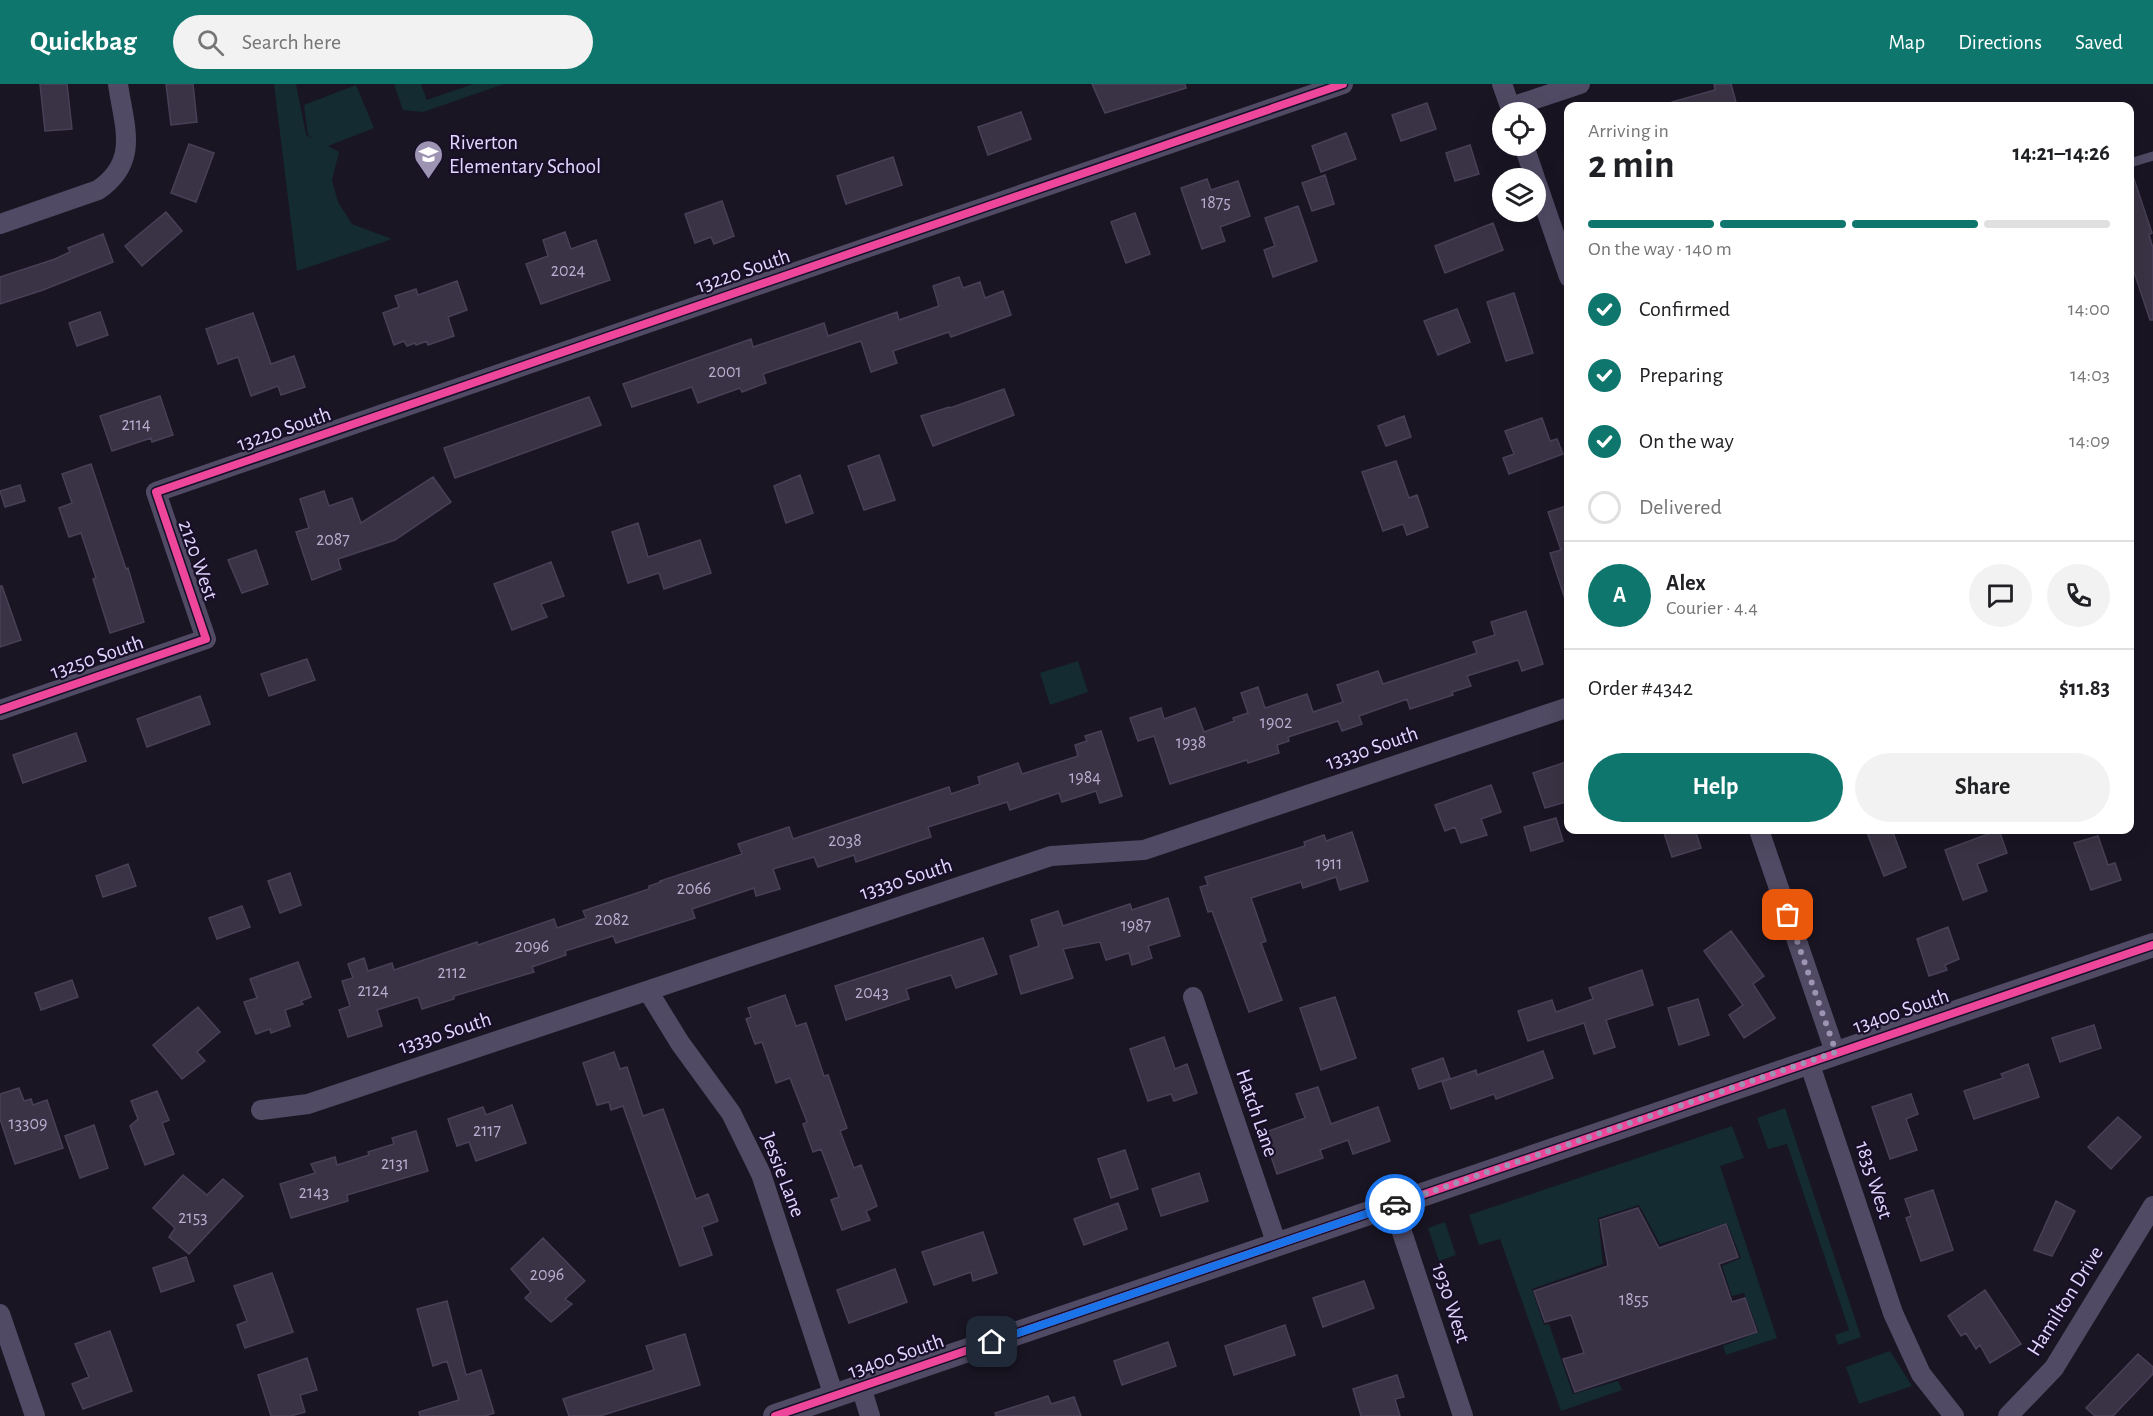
<!DOCTYPE html>
<html lang="en">
<head>
<meta charset="utf-8">
<style>
  :root { --surface:#fff; --page:#f2f2f2; --text:#202124; --muted:#757577; --line:#e0e0e0; --accent:#0f766e }
  body { margin:0; font-family:"Alegreya Sans",sans-serif; background:var(--page); color:var(--text); height:100vh; display:flex; flex-direction:column; font-size:22px; white-space:nowrap }
  * { box-sizing:border-box; margin:0 }
  p { font-size:20px; color:var(--muted) }
  .icon { flex:none; width:33px; height:33px; fill:none; stroke:currentColor; stroke-width:2; stroke-linecap:round; stroke-linejoin:round }
  .map { position:relative; flex:1; overflow:hidden }
  .drawer { position:absolute; left:1564px; top:18px; width:570px; height:732px; display:flex; flex-direction:column; background:var(--surface); border-radius:12px; box-shadow:0 6px 24px #0002 }
  .drawer>* { flex:none }
  .fabs { position:absolute; left:1492px; top:18px; display:grid; gap:12px }
  .fabs a { display:grid; place-items:center; width:54px; height:54px; border-radius:50%; background:var(--surface); box-shadow:0 6px 24px #0002; font-size:30px }
  .pin { position:absolute; display:grid; place-items:center; width:51px; height:51px; color:#fff; margin:-26px; border-radius:12px; box-shadow:0 3px 9px #0006 }
  .courier { position:absolute; display:grid; place-items:center; width:60px; height:60px; margin:-30px; border:4px solid #1a73e8; border-radius:50%; background:#fff; color:#222; box-shadow:0 2px 8px #0007 }
  .headline em { font-style:normal; font-weight:700 }
  .headline div { display:flex; flex-direction:column-reverse }
  .headline { display:flex; align-items:center; justify-content:space-between; height:102px; padding:0 24px }
  h1 { font-size:39px; font-weight:700; line-height:45px }
  .bar { display:grid; grid-template-columns:repeat(4,1fr); gap:9px 6px; align-content:center; height:72px; padding:0 24px }
  .bar i { height:8px; border-radius:4px; background:var(--line) }
  .bar .on { background:var(--accent) }
  .bar p { grid-column:span 4 }
  .line { display:flex; align-items:center; gap:15px; padding:0 24px; border-top:2px solid var(--line) }
  .line div { flex:1 }
  .round { display:grid; place-items:center; flex:none; width:63px; height:63px; border-radius:32px; background:var(--page) }
  ol { padding:0 24px; list-style:none }
  li { display:flex; align-items:center; gap:18px; height:66px }
  li p { margin-inline-start:auto }
  li .icon { padding:6px; border-radius:50%; background:var(--accent); color:#fff; stroke-width:4 }
  li:last-child { color:var(--muted) }
  li i { width:33px; height:33px; border:3px solid var(--line); border-radius:50% }
  .primary-button { display:flex; gap:12px; margin-top:auto; padding:12px 24px }
  .primary-button a { flex:1; height:69px; border-radius:36px; background:var(--accent); color:#fff; font-size:24px; font-weight:700; line-height:69px; text-align:center }
  .primary-button a+a { background:var(--page); color:var(--text) }
  header { display:flex; align-items:center; gap:36px; box-sizing:border-box; height:84px; padding:0 30px; background:var(--accent); color:#fff }
  header strong { font-size:28px }
  nav { display:flex; gap:33px; margin-inline-start:auto; font-size:21px }
  .search { width:420px; height:54px; background:var(--page); display:flex; align-items:center; gap:15px; box-sizing:border-box; padding:0 21px; border-radius:33px; color:var(--muted); font-size:22px }
  .map>svg:first-child { display:block }
  .green { fill:#132b31 }
  .building { fill:#3a3345; stroke:#484057; stroke-width:1.5 }
  .lines { fill:none; stroke-linecap:round; stroke-linejoin:round }
  .service { stroke:#504a64; stroke-width:9 }
  .minor { stroke:#504a64; stroke-width:20 }
  .tertiary { stroke:#504a64; stroke-width:24 }
  .cycleway-casing { stroke:#180f29; stroke-width:11 }
  .cycleway { stroke:#ed469a; stroke-width:8 }
  .done { stroke:#9d93b2; stroke-width:6; stroke-dasharray:0 10.8 }
  .route { stroke:#1a73e8; stroke-width:8 }
  .labels { text-anchor:middle; dominant-baseline:central; stroke-width:4.5; stroke-linejoin:round; paint-order:stroke }
  .number-label { font-size:18px; fill:#b9aed0 }
  .poi-label { font-size:21px; fill:#e3d7ff; stroke:#180f29; text-anchor:start }
  .street-label { font-size:21px; fill:#e3d7ff; stroke:#180f29 }
</style>
</head>
<body>
<header>
<strong>Quickbag</strong>
<div class="search"><svg class="icon" aria-label="search" viewBox="0 0 24 24"><circle cx="10" cy="10" r="6"/><path d="M15 15l6 6"/></svg>Search here</div>
<nav><a>Map</a><a>Directions</a><a>Saved</a></nav>
</header>
<div class="map">
<svg width="2153" height="1332" viewBox="0 0 2153 1332">
  <rect width="100%" height="100%" fill="#1a1523"/>
  <path class="green" d="M274 0H296C299 18 303 33 306 51L315 56 308 51 304 21 356 1 374 44 328 62 339 68 332 96 338 118 352 140 392 155 297 187Z
    M394 0H421L427 16 473 0H504L423 28 403 26Z
    M1078 577 1088 608 1050 621 1040 589Z
    M1785 1024 1861 1253 1838 1261 1835 1251 1849 1246 1787 1060 1768 1065 1757 1034Z
    M1732 1042 1744 1074 1720 1082 1777 1254 1726 1271 1723 1262 1759 1248 1744 1209 1732 1212 1722 1182 1741 1174 1727 1139 1660 1160 1639 1121 1598 1134 1603 1180 1532 1205 1544 1241 1549 1240 1573 1310 1618 1297 1622 1306 1561 1327 1500 1155 1479 1161 1469 1131Z
    M1445 1138 1456 1171 1439 1177 1428 1144Z
    M1890 1267 1912 1302 1859 1320 1846 1283Z"/>
  <path class="building" d="M40 0H67L72 45 45 47Z
    M166 0H193L197 38 171 41Z
    M1092 0H1185L1186 4 1105 29Z
    M1714 0H1731L1737 22H1673L1672 18 1715 6Z
    M1427 19 1436 45 1401 57 1392 31Z
    M1021 28 1031 55 988 71 978 43Z
    M1346 49 1356 75 1321 88 1312 62Z
    M189 60 214 69 196 118 171 109Z
    M1470 61 1479 90 1455 97 1446 69Z
    M893 73 902 101 846 120 837 92Z
    M1325 91 1334 120 1312 127 1302 99Z
    M2130 92H2133L2152 149 2149 151 2153 164V236H2150L2130 176Z
    M1207 95 1211 106 1238 97 1250 132 1220 143 1225 157 1202 165 1181 104Z
    M722 117 734 152 714 160 711 153 695 159 685 130Z
    M1298 122 1317 177 1273 193 1264 166 1275 162 1265 134Z
    M166 128 182 147 142 182 125 162Z
    M1135 129 1150 170 1126 179 1111 138Z
    M1493 139 1503 166 1445 189 1435 162Z
    M565 148 571 165 596 156 610 196 541 220 526 180 548 172 543 156Z
    M103 150 113 178 43 206 0 220V193L55 175 70 168 68 164Z
    M959 193 963 204 980 198 985 214 1003 207 1011 231 951 253 949 248 893 267 897 279 871 288 861 257 763 290 766 299 742 308 740 304 698 319 692 303 632 323 623 300 751 255 753 263 824 239 828 252 897 228 899 236 939 222 933 202Z
    M457 197 467 226 448 233 454 252 428 261 427 257 416 261 415 259 407 262 404 257 394 261 383 229 399 223 395 212 416 205 418 211Z
    M1514 209 1533 269 1506 277 1487 218Z
    M1457 225 1470 258 1438 271 1424 237Z
    M100 228 108 251 77 262 69 239Z
    M253 229 271 280 294 272 305 303 281 311 278 302 251 312 238 273 218 280 206 245Z
    M1004 305 1014 331 933 362 921 332 949 323 950 324Z
    M160 312 173 351 152 358 151 354 112 367 100 332Z
    M589 313 601 341 455 394 444 364Z
    M1404 332 1411 353 1386 362 1378 342Z
    M1542 334 1550 357 1557 355 1563 370 1509 390 1503 374 1514 370 1505 347Z
    M879 371 895 416 864 426 848 382Z
    M1396 377 1409 414 1417 411 1428 443 1407 451 1403 440 1383 447 1362 388Z
    M91 380 126 485 128 484 144 538 110 549 93 495 96 494 81 449 69 453 59 424 72 419 62 390Z
    M800 391 813 429 786 439 774 402Z
    M433 393 451 418 395 456 338 475 341 485 312 496 296 448 309 444 300 415 324 407 329 422 352 414 361 439Z
    M20 401 25 417 5 423 0 407Z
    M1569 421V517L1566 518 1550 469 1561 466 1548 428Z
    M638 439 648 473 700 456 711 489 664 505 659 489 628 499 612 448Z
    M256 466 268 500 242 509 228 476Z
    M551 478 564 512 541 520 547 533 512 546 494 500Z
    M0 502H2L21 556 0 563Z
    M1526 527 1543 580 1522 587 1518 576 1467 592 1471 602 1452 608 1453 611 1410 625 1407 615 1359 632 1362 640 1342 647 1338 637 1288 653 1289 657 1277 661 1279 669 1248 679 1247 676 1170 700 1154 652 1138 657 1130 634 1161 624 1164 635 1195 624 1204 648 1234 637 1233 634 1248 629 1241 609 1258 603 1265 624 1307 610 1313 628 1343 618 1337 601 1378 587 1383 600 1477 569 1473 558 1495 551 1491 538Z
    M307 575 315 596 269 612 261 590Z
    M200 612 210 640 147 663 137 635Z
    M1101 647 1122 712 1100 719 1096 707 1062 718 1059 709 1010 726 1007 718 928 743 931 753 856 778 854 771 818 783 814 773 773 785 780 805 756 812 754 804 692 825 695 834 616 859 613 852 565 867 566 871 532 883 534 888 454 912V915L422 925 418 913 377 926 382 942 348 953 339 926 350 922 342 897 353 894 348 880 364 874 368 887 392 879 394 886 477 858 478 861 554 835 557 844 586 834 583 827 649 805V802L661 798 660 797 742 770 738 760 789 743 793 755 949 703 951 710 980 700 978 693 1018 679 1022 690 1078 672 1075 661 1087 657 1085 652Z
    M76 649 86 677 23 699 13 671Z
    M1569 677V717L1545 724 1533 689Z
    M1491 701 1501 728 1481 735 1487 751 1461 759 1455 743 1445 747 1435 721Z
    M1556 734 1563 757 1531 767 1524 743Z
    M1663 746H1695L1701 764 1672 773Z
    M1866 746H1892L1906 783 1884 792Z
    M1999 746 2007 769 1977 780 1987 807 1963 816 1945 766Z
    M1352 748 1368 797 1340 806 1336 793 1303 804 1301 798 1251 814 1266 857 1261 859 1282 916 1249 928 1212 827 1208 828 1200 803 1208 801 1205 793 1305 762 1304 758 1324 751 1326 757Z
    M2098 752 2108 781 2115 779 2121 796 2091 806 2074 759Z
    M128 780 136 802 103 813 96 792Z
    M290 789 301 821 280 829 268 797Z
    M1168 814 1180 852 1148 862 1152 874 1132 881 1129 869 1106 876 1100 858 1063 865 1073 894 1021 910 1010 872 1039 862 1031 836 1058 827 1063 842 1130 820 1132 826Z
    M242 822 250 843 217 855 209 834Z
    M1948 843 1959 875 1945 881 1947 886 1929 892 1917 855Z
    M1731 847 1764 892 1753 900 1775 934 1744 954 1729 931 1743 921 1704 867Z
    M983 854 997 890 956 904 951 891 906 905 909 915 846 936 835 902Z
    M298 878 311 913 301 917 303 920 285 926 290 942 271 949 270 945 256 950 244 918 257 914 250 895Z
    M1642 886 1653 921 1606 936 1615 963 1594 970 1584 939 1528 957 1518 927 1552 916 1556 928 1593 915 1589 904Z
    M72 896 78 913 41 926 35 909Z
    M785 911 796 942 806 939 824 992 828 991 847 1044 840 1047 854 1084 861 1081 877 1122 866 1127 870 1136 842 1146 831 1116 839 1113 821 1065 813 1068 803 1040 807 1038 790 994 776 999 762 958 755 960 746 935 751 933 748 924Z
    M1335 913 1356 974 1321 986 1300 924Z
    M1698 915 1709 951 1679 961 1668 924Z
    M198 923 220 948 197 968 205 977 182 995 153 961Z
    M2094 941 2101 964 2060 978 2052 954Z
    M1164 953 1175 985 1187 980 1197 1009 1174 1017 1171 1010 1148 1017 1130 965Z
    M1543 967 1553 994 1496 1015 1494 1010 1451 1025 1442 998 1476 986 1477 991Z
    M614 968 620 985 627 983 643 1032 663 1025 696 1115 708 1110 718 1137 702 1143 712 1171 680 1182 623 1022 611 1026 609 1018 597 1021 583 979Z
    M1443 974 1450 994 1419 1005 1412 985Z
    M2028 980 2039 1013 1974 1035 1964 1007 2003 994 2001 990Z
    M1318 1003 1331 1040 1378 1023 1390 1057 1353 1070 1348 1056 1320 1066 1323 1074 1277 1090 1263 1049 1305 1034 1296 1010Z
    M19 1004 24 1017 31 1015 33 1021 47 1016 63 1064 15 1080 0 1035V1010Z
    M157 1007 169 1036 162 1039 174 1070 145 1081 130 1042 138 1035 131 1017Z
    M1911 1010 1918 1030 1906 1035 1917 1066 1890 1075 1872 1023Z
    M512 1021 526 1059 476 1077 469 1058 457 1062 448 1035 483 1023 486 1031Z
    M2118 1033 2141 1053 2111 1085 2088 1063Z
    M94 1041 108 1084 80 1094 65 1052Z
    M416 1047 428 1087 347 1111 348 1117 291 1134 280 1100 315 1089 311 1080 335 1073 337 1081 369 1071 368 1068 394 1060 392 1054Z
    M1125 1066 1138 1105 1111 1114 1098 1075Z
    M1199 1089 1208 1117 1161 1132 1152 1105Z
    M183 1091 207 1111 223 1095 243 1112 189 1170 169 1153 175 1144 153 1124Z
    M1933 1106 1953 1166 1921 1177 1906 1134 1911 1132 1905 1115Z
    M2056 1117 2075 1127 2052 1172 2034 1166Z
    M1118 1119 1127 1145 1084 1161 1074 1135Z
    M1638 1124 1659 1164 1726 1140 1738 1173 1719 1180 1732 1218 1745 1214 1757 1248 1575 1308 1563 1275 1584 1269 1571 1231 1545 1238 1534 1207 1608 1182 1600 1136Z
    M983 1148 997 1189 973 1197 971 1188 934 1201 922 1168Z
    M543 1154 585 1197 565 1215 572 1220 551 1238 525 1214 531 1208 511 1185Z
    M186 1173 194 1197 161 1208 153 1184Z
    M895 1185 907 1218 849 1239 837 1206Z
    M272 1189 293 1248 245 1264 237 1241 247 1237 234 1202Z
    M1364 1197 1374 1224 1323 1243 1313 1214Z
    M1985 1206 2021 1260 1990 1279 1980 1261 1976 1265 1966 1249 1961 1252 1948 1232Z
    M447 1217 466 1291 481 1286 494 1329 485 1332H420L419 1328 459 1316 447 1277 433 1282 417 1225Z
    M1285 1241 1295 1271 1234 1291 1225 1262Z
    M110 1247 132 1307 83 1325 72 1300 89 1293 75 1260Z
    M685 1250 700 1301 600 1332H569L563 1315 654 1286 646 1262Z
    M1168 1258 1176 1282 1122 1301 1114 1277Z
    M2138 1270 2153 1283V1290L2113 1332H2095L2086 1324Z
    M307 1274 317 1306 300 1311 305 1328 291 1332H271L258 1291Z
    M1397 1291 1404 1313 1395 1315 1400 1332H1361L1353 1305Z
    M1048 1312 1051 1320 1074 1313 1081 1332H996L995 1329Z"/>
  <g class="lines">
    <path class="service" d="M2130 79 2153 72"/>
    <path class="minor" d="M1502 0 1512 28
      M1511 23 1580 0
      M1524 62 1535 94
      M1536 97 1569 193
      M0 140 98 106C140 77 124 43 118 0
      M0 626 206 555 156 408 1343 0
      M1759 746 1835 968
      M648 907 680 959 731 1029 761 1090 834 1312
      M1193 913 1277 1161
      M1809 978 1893 1229 1921 1290 1954 1332
      M261 1026 308 1020 1051 772 1144 766 1569 623
      M1393 1121 1463 1332
      M0 1230 35 1332
      M861 1303 870 1332
      M2008 1332 2054 1284 2153 1122"/>
    <path class="tertiary" d="M775 1332 2153 861"/>
    <defs>
      <path id="cycleway" d="M0 626 206 555 156 408 1343 0
        M775 1332 2153 861"/>
    </defs>
    <use href="#cycleway" class="cycleway-casing"/>
    <use href="#cycleway" class="cycleway"/>
  </g>
  <g class="lines">
    <path class="done" d="M1395 1120 1836 968 1788 831"/>
    <path class="route" d="M992 1258 1395 1120"/>
  </g>
  <defs>
    <symbol id="school-pin" viewBox="-11 -11 22 30"><path d="M0 17L-7.5 6A9.5 9.5 0 1 1 7.5 6Z" fill="#9d93b2" stroke="#180f29"/><path d="M0-5L7-2L0 1L-7-2ZM-4 1L0 2.5L4 1V4Q0 6-4 4Z" fill="#fff"/></symbol>
  </defs>
  <g fill-rule="evenodd">
    <use href="#school-pin" x="412" y="54" width="33" height="45"/>
  </g>
  <g class="labels">
    <g class="number-label">
      <text x="1216" y="119">1875</text>
      <text x="568" y="187">2024</text>
      <text x="725" y="288">2001</text>
      <text x="136" y="341">2114</text>
      <text x="333" y="456">2087</text>
      <text x="1276" y="639">1902</text>
      <text x="1191" y="659">1938</text>
      <text x="1085" y="694">1984</text>
      <text x="845" y="757">2038</text>
      <text x="1329" y="780">1911</text>
      <text x="694" y="805">2066</text>
      <text x="612" y="836">2082</text>
      <text x="1136" y="842">1987</text>
      <text x="532" y="863">2096</text>
      <text x="452" y="889">2112</text>
      <text x="373" y="907">2124</text>
      <text x="872" y="909">2043</text>
      <text x="28" y="1040">13309</text>
      <text x="487" y="1047">2117</text>
      <text x="395" y="1080">2131</text>
      <text x="314" y="1109">2143</text>
      <text x="193" y="1134">2153</text>
      <text x="547" y="1191">2096</text>
      <text x="1634" y="1216">1855</text>
    </g>
    <g class="poi-label">
      <text x="449" y="58">Riverton<tspan x="449" dy="24">Elementary School</tspan></text>
    </g>
    <g class="street-label">
      <text transform="translate(743 187) rotate(-19)">13220 South</text>
      <text transform="translate(284 345) rotate(-19)">13220 South</text>
      <text transform="translate(198 476) rotate(71)">2120 West</text>
      <text transform="translate(97 573) rotate(-19)">13250 South</text>
      <text transform="translate(1372 664) rotate(-19)">13330 South</text>
      <text transform="translate(906 795) rotate(-18)">13330 South</text>
      <text transform="translate(1901 927) rotate(-19)">13400 South</text>
      <text transform="translate(445 949) rotate(-18)">13330 South</text>
      <text transform="translate(1257 1029) rotate(71)">Hatch Lane</text>
      <text transform="translate(783 1091) rotate(69)">Jessie Lane</text>
      <text transform="translate(1874 1096) rotate(72)">1835 West</text>
      <text transform="translate(2065 1217) rotate(-58)">Hamilton Drive</text>
      <text transform="translate(1451 1219) rotate(72)">1930 West</text>
      <text transform="translate(896 1272) rotate(-19)">13400 South</text>
    </g>
  </g>
</svg>
<div class="fabs">
<a><svg class="icon" aria-label="locate" viewBox="0 0 24 24"><circle cx="12" cy="12" r="6"/><path d="M12 2v4M12 18v4M2 12h4M18 12h4"/></svg></a>
<a><svg class="icon" aria-label="layers" viewBox="0 0 24 24"><path d="M12 4l9 5-9 5-9-5zM3 14l9 5 9-5"/></svg></a>
</div>
<div class="pin" style="left:1788px;top:831px;background:#ea580c"><svg class="icon" aria-label="bag" viewBox="0 0 24 24"><path d="M5 8h14l-1 12H6zM9 8a3 3 0 0 1 6 0"/></svg></div>
<div class="pin" style="left:992px;top:1258px;background:#1f2937"><svg class="icon" aria-label="home" viewBox="0 0 24 24"><path d="M3 11l9-7 9 7M6 9v11h12V9"/></svg></div>
<div class="courier" style="left:1395px;top:1120px"><svg class="icon" aria-label="car" viewBox="0 0 24 24"><path d="M5 17H2v-5l4-1 3-4h7l3 4 3 1v5h-3M9 17h6M6 11h13"/><circle cx="7" cy="17" r="2"/><circle cx="17" cy="17" r="2"/></svg></div>
<section class="drawer">
<div class="headline"><div><h1>2 min</h1><p>Arriving in</p></div><em>14:21–14:26</em></div>
<div class="bar"><i class="on"></i><i class="on"></i><i class="on"></i><i></i><p>On the way · 140 m</p></div>
<ol>
<li><svg class="icon" aria-label="check" viewBox="0 0 24 24"><path d="M5 12l5 5 9-10"/></svg>Confirmed<p>14:00</p></li>
<li><svg class="icon" aria-label="check" viewBox="0 0 24 24"><path d="M5 12l5 5 9-10"/></svg>Preparing<p>14:03</p></li>
<li><svg class="icon" aria-label="check" viewBox="0 0 24 24"><path d="M5 12l5 5 9-10"/></svg>On the way<p>14:09</p></li>
<li><i></i>Delivered</li>
</ol>
<div class="line" style="height:108px"><b class="round" style="background:var(--accent);color:#fff">A</b><div><b>Alex</b><p>Courier · 4.4</p></div><a class="round"><svg class="icon" aria-label="chat" viewBox="0 0 24 24"><path d="M4 5h16v11H9l-5 4z"/></svg></a><a class="round"><svg class="icon" aria-label="phone" viewBox="0 0 24 24"><path d="M5 4h4l2 5-3 2q2 4 5 5l2-3 5 2v4C11 20 4 13 5 4z"/></svg></a></div>
<div class="line" style="height:78px"><div>Order #4342</div><b>$11.83</b></div>
<div class="primary-button"><a>Help</a><a>Share</a></div>
</section>
</div>
</body>
</html>
